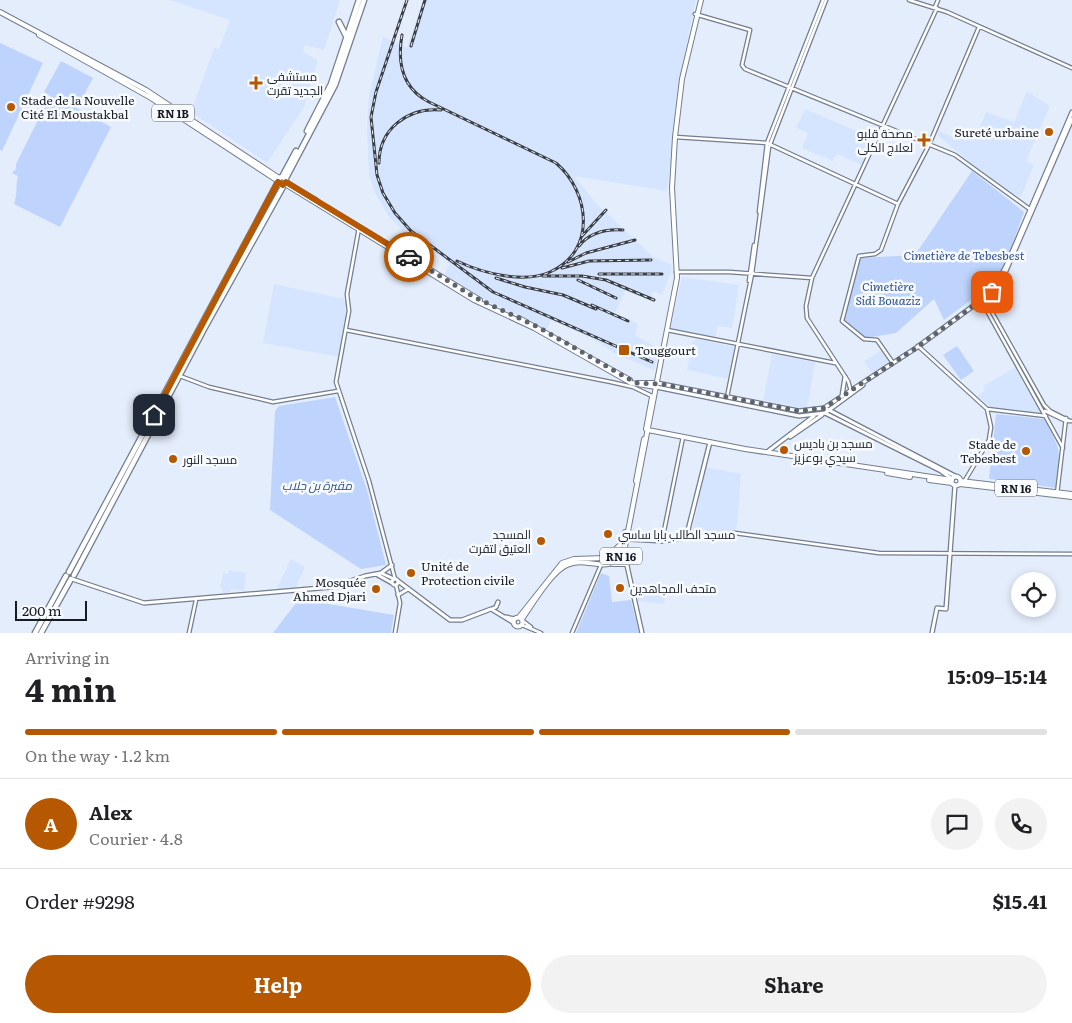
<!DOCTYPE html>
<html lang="en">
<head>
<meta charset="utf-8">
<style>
  :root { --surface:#fff; --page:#f2f2f2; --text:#202124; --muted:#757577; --line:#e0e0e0; --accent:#b55801 }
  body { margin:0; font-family:Literata,Cairo,serif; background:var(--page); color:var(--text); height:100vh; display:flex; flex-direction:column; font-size:19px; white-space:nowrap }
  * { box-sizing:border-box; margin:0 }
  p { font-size:16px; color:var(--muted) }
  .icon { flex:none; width:28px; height:28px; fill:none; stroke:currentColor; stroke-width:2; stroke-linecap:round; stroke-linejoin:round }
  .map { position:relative; height:633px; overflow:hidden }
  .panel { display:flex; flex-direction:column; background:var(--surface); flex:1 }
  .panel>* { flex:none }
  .buttons { position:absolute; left:1011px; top:572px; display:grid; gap:10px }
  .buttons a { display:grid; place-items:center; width:45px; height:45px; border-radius:50%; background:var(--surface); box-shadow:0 2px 8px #0003; font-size:25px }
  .scale { position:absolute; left:15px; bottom:12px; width:72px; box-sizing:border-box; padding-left:5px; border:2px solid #161a21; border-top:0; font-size:14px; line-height:18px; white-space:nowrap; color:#161a21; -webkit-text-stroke:4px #f7fafe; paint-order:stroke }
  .pin { position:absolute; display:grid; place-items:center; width:42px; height:42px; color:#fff; margin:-21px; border-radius:10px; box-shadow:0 2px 8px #0006 }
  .courier { position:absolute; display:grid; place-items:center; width:50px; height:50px; margin:-25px; border:4px solid #b55801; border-radius:50%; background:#fff; color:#222; box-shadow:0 1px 6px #0007 }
  .overview em { font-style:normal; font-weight:700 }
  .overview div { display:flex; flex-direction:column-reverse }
  .overview { display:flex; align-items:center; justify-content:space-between; height:85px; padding:0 25px }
  h1 { font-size:32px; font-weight:700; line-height:38px }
  .bar { display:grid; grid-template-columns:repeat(4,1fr); gap:8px 5px; align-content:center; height:60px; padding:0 25px }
  .bar i { height:6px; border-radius:4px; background:var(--line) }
  .bar .active { background:var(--accent) }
  .bar p { grid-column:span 4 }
  .line { display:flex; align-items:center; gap:12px; padding:0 25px; border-top:1px solid var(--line) }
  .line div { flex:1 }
  .round { display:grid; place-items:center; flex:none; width:52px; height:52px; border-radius:26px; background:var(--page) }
  .action { display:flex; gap:10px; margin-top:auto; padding:10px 25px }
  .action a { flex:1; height:58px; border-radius:30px; background:var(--accent); color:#fff; font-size:20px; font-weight:700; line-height:58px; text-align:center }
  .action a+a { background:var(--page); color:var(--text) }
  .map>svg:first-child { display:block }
  .built { fill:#d6e5ff }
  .green { fill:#bed4fc }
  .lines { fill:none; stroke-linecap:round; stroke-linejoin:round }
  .tertiary-casing { stroke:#737d8e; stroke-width:5 }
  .secondary-casing { stroke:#737d8e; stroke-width:5.5 }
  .primary-casing { stroke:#737d8e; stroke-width:6 }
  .trunk-casing { stroke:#737d8e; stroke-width:7 }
  .tertiary { stroke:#fff; stroke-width:2.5 }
  .secondary { stroke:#fff; stroke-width:3 }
  .primary { stroke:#fff; stroke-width:4 }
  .trunk { stroke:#fff; stroke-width:4.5 }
  .rail-casing { stroke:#3a3f47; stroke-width:3 }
  .rail { stroke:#f7fafe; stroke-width:1; stroke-dasharray:4; stroke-linecap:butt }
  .done { stroke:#5e646e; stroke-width:5; stroke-dasharray:0 9 }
  .route { stroke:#b55801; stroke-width:6 }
  .poi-dot { fill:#b55801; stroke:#f7fafe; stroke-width:2 }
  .labels { text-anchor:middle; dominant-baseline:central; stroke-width:5; stroke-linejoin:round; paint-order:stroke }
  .shield { fill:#f7fafe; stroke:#5a5d63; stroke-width:1 }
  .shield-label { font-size:11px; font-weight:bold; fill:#161a21 }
  .poi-label { font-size:12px; fill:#161a21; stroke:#f7fafe; text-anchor:start }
  .park-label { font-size:12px; font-style:italic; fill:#2e4e8b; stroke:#f7fafe }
</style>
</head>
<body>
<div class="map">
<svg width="1072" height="633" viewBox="0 0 1072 633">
  <rect width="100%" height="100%" fill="#e4edfc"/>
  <path class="built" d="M170 0H340L324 50 305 45 303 52 318 60 304 107 267 163 191 112 214 48 219 49 230 20Z
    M423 0H696L680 74 667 191 574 176 595 202 652 256 672 265 670 275 662 295 653 291 651 298 626 289 615 313 638 324 635 335 659 349 654 370 616 354 593 339 551 320 547 329 476 296 443 276 450 264 428 246 425 249 405 234 388 215 375 193 369 175 367 125 369 95 383 37 407 48Z
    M1027 91 1050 106 1026 161 1034 165 1021 197 1004 190 937 135 939 131 957 139 959 134 974 140 986 112 1014 122Z
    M805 109 873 138 862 165 837 154 833 161 802 148 808 133 796 128Z
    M682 277 739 285 732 328 718 326 715 338 670 329Z
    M274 284 344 299 348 307 339 357 263 343Z
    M697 339 735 347 728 379 687 370 692 342Z
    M882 350 890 362 873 374 864 361Z
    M772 354 815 362 807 409 763 400Z
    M1016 367 1040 411 1039 414 995 411 977 396 985 390 983 386Z
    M706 467 741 474 737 524 734 533 691 537Z
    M291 559 305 567 295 589 276 590Z
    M229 570 246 573 244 591 232 589 230 592 223 593 222 588H220L223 573 228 574Z
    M636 583 666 588 664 604 638 601 634 585Z"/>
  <path class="green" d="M0 43 43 63 2 151 0 150Z
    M61 61 93 78 77 108 111 127 60 227 14 204C18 194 15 186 18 176L12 173 16 169V164L50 96 44 92Z
    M972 171 1024 212 1000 278 944 320 934 299 896 333 866 338 844 321 860 258 915 255Z
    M957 346 974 371 961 380 943 355Z
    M335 397 367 490 386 565 361 569 270 510 275 411 279 406Z
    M996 414 1044 419C1062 452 1061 451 1057 488L989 479Z
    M601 573 609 576 612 602 631 600 639 633H576Z
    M299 599 394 615 391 633H273Z"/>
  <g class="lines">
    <defs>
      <path id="tertiary" d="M909 0 947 12 1072 68
        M935 7 938 0
        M695 14 750 30 742 65 745 69 955 155 1031 210
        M675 137 767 143 898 204
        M759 212 767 143 823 0
        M359 228 347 294 349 311 336 382 369 481 395 579
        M676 272H729L812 278
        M749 281 754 245
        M984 298 1044 405 1050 411 1070 421
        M981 300 1063 448
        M346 330 611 382 633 387 652 396
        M667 330 835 363
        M918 346 987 409 991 427 989 440 964 482
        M893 363 877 340 864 339 842 321 859 256 875 254 881 250 898 204 929 145 979 27
        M180 376 209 387 273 402 338 391
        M851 391 848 381 807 318 806 306 812 278 937 8
        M727 397 752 274 769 147 826 0
        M987 409 1046 416
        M1045 411 1066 421H1072
        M1057 494 1066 418
        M686 538 735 533 879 553 1072 554
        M662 541 683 437
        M523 621 531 627
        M522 625 541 633
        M189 633 196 600
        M395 633 400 603 396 585
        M572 633 601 565"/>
      <path id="secondary" d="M992 292 1006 266 1072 112
        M657 383 799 411 824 408 916 348 999 287 1072 119
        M656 387 799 416 825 413 863 385
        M842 396 845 377
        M827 409 957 477
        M825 413 941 471 952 479
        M790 437 822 415
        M767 452 814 416
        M626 539 662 541 686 538 710 442
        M624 552 642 633
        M381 573 394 579
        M376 574 392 583
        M392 582a3 3 0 1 1 6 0a3 3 0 1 1-6 0Z
        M72 579 144 603 332 587 365 576 381 573 392 565
        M398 581 450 620H462L491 609 514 623
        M398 595 408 589
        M492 609 496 607 498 602
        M506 617 515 619
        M932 633 937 608 946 609 955 485"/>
      <path id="primary" d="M0 12 146 90 279 178
        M39 35 151 98 278 181
        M286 182 316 200
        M285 184 474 300 534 328 631 383 656 387
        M328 208 480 300
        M519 318 630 380
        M637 383H657
        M646 429 652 397
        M648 430 745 449 952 480
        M887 473 910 477
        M951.5 481a4.5 4.5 0 1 1 9 0a4.5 4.5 0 1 1-9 0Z
        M929 480 952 483
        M636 481 644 439
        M961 481 1072 494
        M960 484 1072 497
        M613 564H627
        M519 617 562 563 574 559 606 558 620 545 625 532
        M513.5 622a4.5 4.5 0 1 1 9 0a4.5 4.5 0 1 1-9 0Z
        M522 619C532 605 551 572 567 565 587 555 609 577 624 552L677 278 672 188 675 137 682 79 701 0"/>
      <path id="trunk" d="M339 22 346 36
        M307 131 331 84 359 0
        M278 181a4 4 0 1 1 8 0a4 4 0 1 1-8 0Z
        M282 177 296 151
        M286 178 335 85 364 0
        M69 572 278 182
        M74 575 204 329 284 185
        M35 633 66 576
        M41 633 71 579"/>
    </defs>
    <use href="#tertiary" class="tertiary-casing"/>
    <use href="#secondary" class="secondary-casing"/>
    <use href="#primary" class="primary-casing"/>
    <use href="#trunk" class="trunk-casing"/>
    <use href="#tertiary" class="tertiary"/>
    <use href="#secondary" class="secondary"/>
    <use href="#primary" class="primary"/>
    <use href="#trunk" class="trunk"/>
    <defs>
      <path id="rail" d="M407 0 376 92 371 117 377 175 383 193 395 213 411 231 493 292 652 362
        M402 35C397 63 402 88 429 102L556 163C590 192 597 251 550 272 524 284 482 273 457 261
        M411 46 425 0
        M379 163C379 129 408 107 441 110
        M582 236 606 210
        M579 246C590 232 606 229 623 230
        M568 262 586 253 635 240
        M562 268 589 261 651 260
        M599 274H662
        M543 276H582L606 280 654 300
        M496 278 525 287 563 295 596 309
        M578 280 616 298
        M592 305 628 321"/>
    </defs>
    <use href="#rail" class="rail-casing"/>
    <use href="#rail" class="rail"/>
  </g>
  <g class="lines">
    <path class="done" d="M409 257 474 297 538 327 636 383 661 384 799 411 824 408 916 348 992 292"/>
    <path class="route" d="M154 415 278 182 283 185 286 182 409 257"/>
  </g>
  <g class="poi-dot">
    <path d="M253.5 75.5h5v5h5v5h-5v5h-5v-5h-5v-5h5z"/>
    <circle cx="11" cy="107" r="5"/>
    <circle cx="1049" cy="132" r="5"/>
    <path d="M921.5 132.5h5v5h5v5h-5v5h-5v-5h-5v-5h5z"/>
    <rect x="618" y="344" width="12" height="12" rx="2.5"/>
    <circle cx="784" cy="450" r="5"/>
    <circle cx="1026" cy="451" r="5"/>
    <circle cx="173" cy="459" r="5"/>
    <circle cx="608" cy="534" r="5"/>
    <circle cx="541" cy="541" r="5"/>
    <circle cx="411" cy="573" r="5"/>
    <circle cx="620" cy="588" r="5"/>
    <circle cx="376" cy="589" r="5"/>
  </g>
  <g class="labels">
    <g class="shield">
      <rect x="152" y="104.5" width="42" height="17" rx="4"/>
      <rect x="995" y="479.5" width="42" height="17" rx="4"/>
      <rect x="600" y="547.5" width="42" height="17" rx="4"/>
    </g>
    <g class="shield-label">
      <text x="173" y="113">RN 1B</text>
      <text x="1016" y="488">RN 16</text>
      <text x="621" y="556">RN 16</text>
    </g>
    <g class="poi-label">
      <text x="267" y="76">مستشفى<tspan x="267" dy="14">الجديد تقرت</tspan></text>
      <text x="21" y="100">Stade de la Nouvelle<tspan x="21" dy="14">Cité El Moustakbal</tspan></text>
      <text x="1039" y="132" text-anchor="end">Sureté urbaine</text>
      <text x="913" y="133" text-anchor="end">مصحة قلبو<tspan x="913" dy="14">لعلاج الكلى</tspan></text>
      <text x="635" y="350">Touggourt</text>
      <text x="794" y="443">مسجد بن باديس<tspan x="794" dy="14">سيدي بوعزيز</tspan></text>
      <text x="1016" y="444" text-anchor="end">Stade de<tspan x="1016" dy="14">Tebesbest</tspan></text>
      <text x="183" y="459">مسجد النور</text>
      <text x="531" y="534" text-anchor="end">المسجد<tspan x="531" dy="14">العتيق لتقرت</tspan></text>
      <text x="618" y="534">مسجد الطالب بابا ساسي</text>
      <text x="421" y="566">Unité de<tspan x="421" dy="14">Protection civile</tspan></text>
      <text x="366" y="582" text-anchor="end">Mosquée<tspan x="366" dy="14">Ahmed Djari</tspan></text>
      <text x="630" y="588">متحف المجاهدين</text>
    </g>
    <g class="park-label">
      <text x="964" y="255">Cimetière de Tebesbest</text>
      <text x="888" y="286">Cimetière<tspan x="888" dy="14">Sidi Bouaziz</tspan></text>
      <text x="317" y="485">مقبرة بن جلاب</text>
    </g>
  </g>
</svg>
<div class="buttons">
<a><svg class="icon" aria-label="locate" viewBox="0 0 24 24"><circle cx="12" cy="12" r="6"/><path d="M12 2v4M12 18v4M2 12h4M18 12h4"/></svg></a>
</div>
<div class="scale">200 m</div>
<div class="pin" style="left:992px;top:292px;background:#ea580c"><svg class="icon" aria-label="bag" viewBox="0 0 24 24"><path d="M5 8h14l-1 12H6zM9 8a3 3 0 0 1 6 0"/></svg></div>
<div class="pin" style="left:154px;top:415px;background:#1f2937"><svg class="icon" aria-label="home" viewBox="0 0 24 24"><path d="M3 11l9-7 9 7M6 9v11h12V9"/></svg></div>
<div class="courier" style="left:409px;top:257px"><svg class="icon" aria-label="car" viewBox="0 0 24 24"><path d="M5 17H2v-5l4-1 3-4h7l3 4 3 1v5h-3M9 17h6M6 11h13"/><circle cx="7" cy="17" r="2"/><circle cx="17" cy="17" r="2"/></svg></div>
</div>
<section class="panel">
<div class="overview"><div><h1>4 min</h1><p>Arriving in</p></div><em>15:09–15:14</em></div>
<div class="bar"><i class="active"></i><i class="active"></i><i class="active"></i><i></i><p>On the way · 1.2 km</p></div>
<div class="line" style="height:90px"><b class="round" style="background:var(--accent);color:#fff">A</b><div><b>Alex</b><p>Courier · 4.8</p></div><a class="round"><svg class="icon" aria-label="chat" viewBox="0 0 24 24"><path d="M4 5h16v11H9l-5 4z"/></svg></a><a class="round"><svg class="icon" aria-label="phone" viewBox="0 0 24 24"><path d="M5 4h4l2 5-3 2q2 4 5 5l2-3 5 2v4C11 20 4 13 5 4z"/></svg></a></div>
<div class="line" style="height:65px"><div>Order #9298</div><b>$15.41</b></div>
<div class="action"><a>Help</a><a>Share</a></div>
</section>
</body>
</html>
